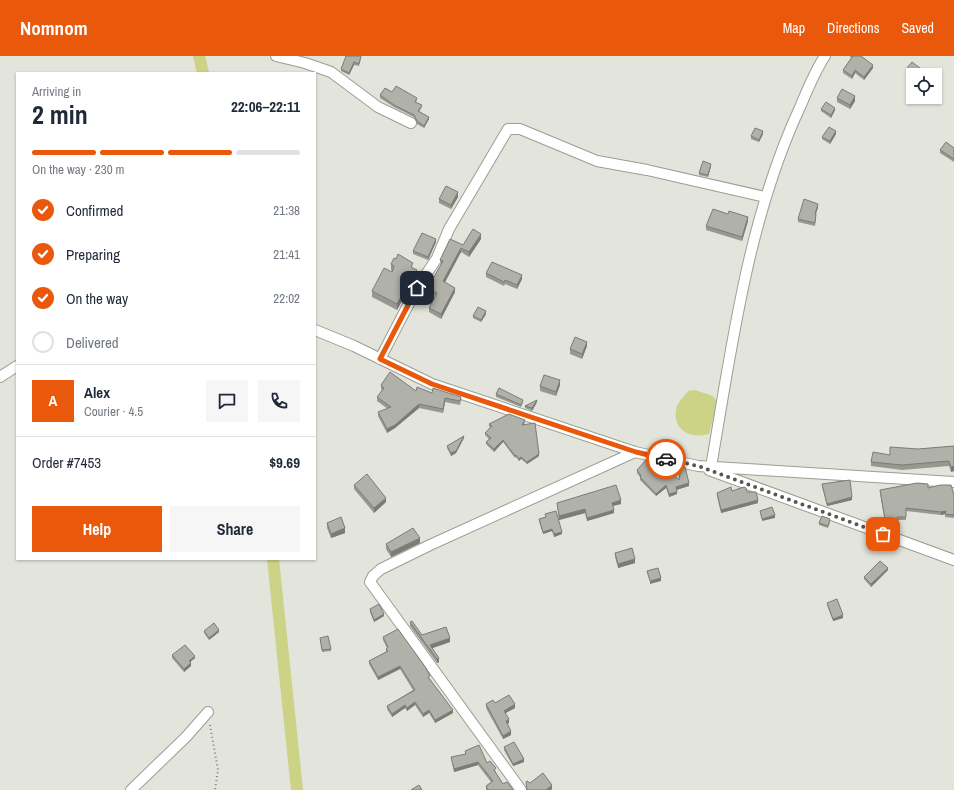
<!DOCTYPE html>
<html lang="en">
<head>
<meta charset="utf-8">
<style>
  :root { --surface:#fff; --page:#f6f6f7; --text:#1f2937; --muted:#747a83; --line:#e0e1e3; --accent:#ea580c }
  body { margin:0; font-family:"Archivo Narrow",sans-serif; background:var(--page); color:var(--text); height:100vh; display:flex; flex-direction:column; font-size:15px; white-space:nowrap }
  * { box-sizing:border-box; margin:0 }
  p { font-size:13px; color:var(--muted) }
  .icon { flex:none; width:22px; height:22px; fill:none; stroke:currentColor; stroke-width:2; stroke-linecap:round; stroke-linejoin:round }
  .map { position:relative; flex:1; overflow:hidden }
  .sheet { position:absolute; left:16px; top:16px; width:300px; height:488px; display:flex; flex-direction:column; background:var(--surface); border-radius:0px; box-shadow:0 1px 3px #0004 }
  .sheet>* { flex:none }
  .buttons { position:absolute; left:906px; top:12px; display:grid; gap:8px }
  .buttons a { display:grid; place-items:center; width:36px; height:36px; border-radius:0px; background:var(--surface); box-shadow:0 1px 3px #0004; font-size:20px }
  .pin { position:absolute; display:grid; place-items:center; width:34px; height:34px; color:#fff; margin:-17px; border-radius:8px; box-shadow:0 2px 6px #0006 }
  .courier { position:absolute; display:grid; place-items:center; width:40px; height:40px; margin:-20px; border:3px solid #ea580c; border-radius:50%; background:#fff; color:#222; box-shadow:0 1px 5px #0007 }
  .headline em { font-style:normal; font-weight:700 }
  .headline div { display:flex; flex-direction:column-reverse }
  .headline { display:flex; align-items:center; justify-content:space-between; height:68px; padding:0 16px }
  h1 { font-size:26px; font-weight:700; line-height:30px }
  .bar { display:grid; grid-template-columns:repeat(4,1fr); gap:6px 4px; align-content:center; height:48px; padding:0 16px }
  .bar i { height:5px; border-radius:3px; background:var(--line) }
  .bar .current { background:var(--accent) }
  .bar p { grid-column:span 4 }
  .line { display:flex; align-items:center; gap:10px; padding:0 16px; border-top:1px solid var(--line) }
  .line div { flex:1 }
  .round { display:grid; place-items:center; flex:none; width:42px; height:42px; border-radius:0px; background:var(--page) }
  ol { padding:0 16px; list-style:none }
  li { display:flex; align-items:center; gap:12px; height:44px }
  li p { margin-inline-start:auto }
  li .icon { padding:4px; border-radius:50%; background:var(--accent); color:#fff; stroke-width:4 }
  li:last-child { color:var(--muted) }
  li i { width:22px; height:22px; border:2px solid var(--line); border-radius:50% }
  .cta { display:flex; gap:8px; margin-top:auto; padding:8px 16px }
  .cta a { flex:1; height:46px; border-radius:0px; background:var(--accent); color:#fff; font-size:16px; font-weight:700; line-height:46px; text-align:center }
  .cta a+a { background:var(--page); color:var(--text) }
  header { display:flex; align-items:center; gap:24px; box-sizing:border-box; height:56px; padding:0 20px; background:var(--accent); color:#fff }
  header strong { font-size:19px }
  nav { display:flex; gap:22px; margin-inline-start:auto; font-size:14px }
  .map>svg:first-child { display:block }
  .water { fill:#ccd387 }
  .lines { fill:none; stroke-linecap:round; stroke-linejoin:round }
  .canal { stroke:#ccd387; stroke-width:12 }
  .minor-casing { stroke:#9c9d94; stroke-width:12 }
  .path { stroke:#7f7f79; stroke-width:2; stroke-dasharray:1 3; stroke-linecap:butt }
  .minor { stroke:#fff; stroke-width:10 }
  .wall { fill:#979890 }
  .shaded-wall { fill:#7b7c76 }
  .building { fill:#b0b1a8; stroke:#7b7c76 }
  .done { stroke:#575852; stroke-width:4; stroke-dasharray:0 7.2 }
  .route { stroke:#ea580c; stroke-width:5 }
</style>
</head>
<body>
<header>
<strong>Nomnom</strong>
<nav><a>Map</a><a>Directions</a><a>Saved</a></nav>
</header>
<div class="map">
<svg width="954" height="734" viewBox="0 0 954 734">
  <rect width="100%" height="100%" fill="#e3e4db"/>
  <path class="water" d="M695 334 713 340 717 346 709 378C691 383 673 375 676 354 676 348 684 340 688 335Z"/>
  <g class="lines">
    <path class="canal" d="M199 0 203 17
      M273 503 297 734"/>
    <defs>
      <path id="minor" d="M276 0 305 7 331 16 378 51 411 67
        M315 274 354 290 432 328 635 396 698 410 954 426
        M380 303 417 232 437 202 449 173 508 73H520L597 105 647 114 765 141
        M0 321 17 310
        M711 411C732 289 748 162 801 49 808 32 815 15 825 0
        M709 414 954 504
        M131 734 186 681 208 656
        M521 734 370 526 373 520 381 513 430 489 635 396"/>
    </defs>
    <use href="#minor" class="minor-casing"/>
    <path class="path" d="M210 669 218 714 215 734"/>
    <use href="#minor" class="minor"/>
  </g>
  <path class="wall" d="M850 0H862V1L873 12 864 24 855 17 852 23 843 17V14L851 2Z
    M361 2 359 10 354 9 349 19 341 15V13Z
    M906 13 924 19H913V22L906 17Z
    M392 36 417 44 416 46 422 51 419 56 429 63 424 72 417 68 414 61 394 51 380 42V39Z
    M837 42 855 45 850 53 837 46Z
    M821 53 835 54 831 62 821 55Z
    M763 78 759 86 751 83V80Z
    M836 78 830 88 822 83V81Z
    M954 92V106L940 97V94Z
    M711 110 708 121 699 119V117Z
    M458 141 451 153 439 147V143Z
    M818 151 816 158V161L815 170 798 166V163Z
    M748 165 742 185 706 174V170Z
    M481 183 469 201 461 196 445 226 455 236 441 263 429 256V252L435 240 424 234V229L434 221 441 209 440 204 463 189Z
    M436 186 428 204 413 198V195Z
    M391 208 413 212 417 220 412 226 397 254 372 241V235L392 216V215L391 214Z
    M486 217 522 223 517 233 505 228 504 230 486 221Z
    M486 258 481 266 473 262V260Z
    M587 290 582 303 570 298V293Z
    M381 329 416 335 432 337 461 344 460 349 445 346 443 357 419 352 395 372 387 377 378 360V356L388 353 377 345V341L382 334 381 333Z
    M560 329 556 340 540 335V330Z
    M496 338 523 346 521 351 496 341Z
    M537 346 532 355 525 352V350Z
    M525 366 524 369 539 400 527 408 521 403 519 405 516 401 515 402 503 386 494 396 486 388V386L489 383 485 379V377L490 371 489 370V368Z
    M464 382 456 397 451 400 447 392V390Z
    M954 390V415L951 416 949 410 902 414 871 410V406L890 399 918 393Z
    M637 414H658L679 424 689 430 676 434 677 438 669 441 666 432 656 440 640 424V421L637 417Z
    M822 428 852 444 827 450 822 430Z
    M354 429 386 446 374 457 354 433Z
    M928 432 954 439V462L945 461V458L941 459 906 455V464H898V470L886 472 880 437V434Z
    M732 435 747 436 758 447 721 457 717 440V437Z
    M557 447 621 448 613 450 614 457 587 465 585 457 559 464Z
    M545 458 562 478 554 481 552 475 543 478 539 465V463L546 461Z
    M830 466 828 472 819 469V467Z
    M327 467 345 477 331 482 327 472Z
    M420 487 391 501 386 493V488Z
    M615 497 635 507 618 512 615 501Z
    M888 514 871 531 864 523V521Z
    M827 547 843 562 833 565 827 549Z
    M370 553 384 560 374 566 370 556Z
    M410 566 422 579 450 586 432 592 439 606 437 607 410 570Z
    M204 575 219 576 209 584 204 577Z
    M383 581 430 623 453 657 435 667 429 657 423 661 415 649 407 655 405 652 392 661 387 653V650L413 634 400 613 378 624 369 608V605L386 596V593L387 592 383 584Z
    M320 582 331 593V595L322 596Z
    M172 599 195 602 190 606 191 610 184 616 172 602Z
    M495 647 515 652 505 657 509 667 507 668 511 679 503 683 486 652V648Z
    M504 691 524 706 513 710 504 694Z
    M465 695 487 707 496 715 495 716 503 728 513 734H486V730L491 726 478 709 454 716 451 701 465 698Z"/>
  <path class="shaded-wall" d="M354 6V9L349 19V17Z
    M873 9V12L864 24V21Z
    M855 14V17L852 23V20Z
    M855 40V45L850 53V49Z
    M835 52V54L831 62V59Z
    M429 61V63L424 72V70Z
    M763 75V78L759 86V84Z
    M836 75V78L830 88V85Z
    M711 108V110L708 121V119Z
    M458 136V141L451 153V149Z
    M818 148V151L815 161V158Z
    M748 161V165L742 185V181Z
    M481 178V183L469 201V196Z
    M436 183V186L428 204V201Z
    M461 192V196L443 230V225Z
    M417 214V220L412 226 397 254V248L412 221Z
    M522 219V223L517 233V229Z
    M455 232V236L441 263V258Z
    M486 255V258L481 266V264Z
    M587 286V290L582 303V298Z
    M560 324V329L556 340V336Z
    M445 342V346L443 357V353Z
    M537 344V346L532 355V352Z
    M419 348V352L395 372 387 377V373Z
    M464 380V382L456 397 451 400V397Z
    M503 384V386L494 396V393Z
    M539 398V400L527 408V406Z
    M521 401V403L519 405V403Z
    M954 410V415L951 416V411Z
    M689 427V430L676 434V431Z
    M666 429V432L656 440V438Z
    M677 436V438L669 441V438Z
    M852 441V444L827 450V448Z
    M386 442V446L374 457V452Z
    M621 444V448L612 450V447Z
    M758 444V447L721 457V454Z
    M585 453V457L559 464V460Z
    M614 454V457L587 465V462Z
    M946 455V458L941 459V456Z
    M775 459V462L762 465V463Z
    M345 472V477L331 482V478Z
    M552 473V475L543 478V476Z
    M562 476V478L554 481V478Z
    M420 482V487L391 501V496Z
    M635 503V507L618 512V508Z
    M888 512V514L871 531V528Z
    M661 522V525L650 528V525Z
    M384 558V560L374 566V564Z
    M843 559V562L833 565V563Z
    M219 574V576L209 584V582Z
    M450 582V586L430 593V589Z
    M195 600V602L189 607V605Z
    M439 602V606L437 607V603Z
    M191 607V610L184 616V613Z
    M400 610V613L378 624V621Z
    M415 646V649L407 655V652Z
    M515 648V652L504 658V655Z
    M405 649V652L392 661V658Z
    M429 654V657L423 661V658Z
    M453 654V657L435 667V664Z
    M509 663V667L506 669V665Z
    M511 675V679L503 683V680Z
    M524 703V706L513 710V708Z
    M478 706V709L454 716V713Z
    M552 729V733L551 734H546Z"/>
  <path class="building" d="M346 0H361L359 8 354 6 349 17 341 13Z
    M853 0H861L873 9 864 21 855 14 852 20 843 14Z
    M912 6 924 15 921 19H915L906 13Z
    M396 30 417 42 415 46 422 49 418 55 429 61 424 70 417 65 414 59 394 49 380 39 385 32 392 36Z
    M842 33 855 40 850 49 837 42Z
    M826 46 835 52 831 59 821 53Z
    M829 71 836 75 830 85 822 81Z
    M755 72 763 75 759 84 751 80Z
    M946 86 954 92V103L940 94Z
    M703 105 711 108 708 119 699 117Z
    M446 130 458 136 451 149 439 143Z
    M804 143 818 148 815 158H816L815 167 798 163Z
    M713 153 728 158 729 155 748 161 742 181 706 170Z
    M473 173 481 178 469 196 461 192 443 225 455 232 441 258 429 252 437 237 424 229 431 219 434 221 443 205 440 204 450 183 463 189Z
    M422 177 436 183 428 201 413 195Z
    M398 198 413 207 411 211 417 214 412 221 397 248 372 235 384 212 392 216 394 210 391 208 394 202 396 203Z
    M492 206 522 219 517 229 505 224 504 226 486 217Z
    M478 251 486 255 481 264 473 260Z
    M575 281 587 286 582 298 570 293Z
    M390 316 416 335 417 331 432 337 433 332 461 341 460 345 445 342 443 353 419 348 395 369 387 373 378 356 391 351 377 341 384 332 381 329Z
    M544 319 560 324 556 336 540 330Z
    M499 332 523 344 521 349 496 338Z
    M537 344 532 352 525 350Z
    M509 358 525 364 522 369 535 367 539 398 527 406 521 401 519 403 516 399 515 400 503 384 494 393 486 386 491 382 485 377 492 370 489 368Z
    M464 380 456 395 451 397 447 390Z
    M954 390V410L951 411 949 405 902 409 871 406 873 396 890 399V391L918 393Z
    M646 404 658 414 663 409 679 424 681 410 685 411 689 427 676 431 677 436 669 438 666 429 656 438 640 421 641 420 637 414Z
    M367 418 386 442 374 452 354 429Z
    M850 424 852 441 827 448 822 428Z
    M917 427 928 428V432L940 429H951L954 439V459L945 458 946 455 941 456 906 452V461H897L898 466 886 469 880 434Z
    M616 429 621 444 612 447 614 454 587 462 585 453 559 460 557 447Z
    M731 431 732 435 744 431 746 432 747 436H756L758 444 721 454 717 437Z
    M772 451 775 459 762 463 760 455Z
    M556 455 562 476 554 478 552 473 543 476 539 463 546 461 545 458Z
    M822 460 830 463 828 470 819 467Z
    M341 461 345 472 331 478 327 467Z
    M413 472 420 482 391 496 386 488Z
    M632 492 635 503 618 508 615 497Z
    M880 505 888 512 871 528 864 521Z
    M658 512 661 522 650 525 647 515Z
    M837 543 843 559 833 563 827 547Z
    M379 548 384 558 374 564 370 553Z
    M412 565 422 579 446 571 450 582 430 589 439 602 437 603 410 566Z
    M214 567 219 574 209 582 204 575Z
    M398 573 426 612 430 620 428 621 453 654 435 664 429 654 423 658 415 646 407 652 405 649 392 658 387 650 415 634 400 610 378 621 369 605 388 595 386 593 388 591 383 581Z
    M328 580 331 593 322 594 320 582Z
    M185 589 195 600 189 605 191 607 184 613 172 599Z
    M509 639 515 648 504 655 509 663 506 665 511 675 503 680 486 648 493 644 495 647Z
    M514 686 524 703 513 708 504 691Z
    M479 689 487 707 490 705 496 712 494 714 503 728 507 726 513 734H488L486 730 493 725 478 706 454 713 451 701 466 698 465 695Z
    M543 717 552 729 546 734H526L527 733 526 726 527 725 530 727Z
    M419 729 422 734H411Z"/>
  <g class="lines">
    <path class="done" d="M666 403 698 410 883 478"/>
    <path class="route" d="M417 232 380 303 432 328 636 396 666 403"/>
  </g>
</svg>
<div class="buttons">
<a><svg class="icon" aria-label="locate" viewBox="0 0 24 24"><circle cx="12" cy="12" r="6"/><path d="M12 2v4M12 18v4M2 12h4M18 12h4"/></svg></a>
</div>
<div class="pin" style="left:883px;top:478px;background:#ea580c"><svg class="icon" aria-label="bag" viewBox="0 0 24 24"><path d="M5 8h14l-1 12H6zM9 8a3 3 0 0 1 6 0"/></svg></div>
<div class="pin" style="left:417px;top:232px;background:#1f2937"><svg class="icon" aria-label="home" viewBox="0 0 24 24"><path d="M3 11l9-7 9 7M6 9v11h12V9"/></svg></div>
<div class="courier" style="left:666px;top:403px"><svg class="icon" aria-label="car" viewBox="0 0 24 24"><path d="M5 17H2v-5l4-1 3-4h7l3 4 3 1v5h-3M9 17h6M6 11h13"/><circle cx="7" cy="17" r="2"/><circle cx="17" cy="17" r="2"/></svg></div>
<section class="sheet">
<div class="headline"><div><h1>2 min</h1><p>Arriving in</p></div><em>22:06–22:11</em></div>
<div class="bar"><i class="current"></i><i class="current"></i><i class="current"></i><i></i><p>On the way · 230 m</p></div>
<ol>
<li><svg class="icon" aria-label="check" viewBox="0 0 24 24"><path d="M5 12l5 5 9-10"/></svg>Confirmed<p>21:38</p></li>
<li><svg class="icon" aria-label="check" viewBox="0 0 24 24"><path d="M5 12l5 5 9-10"/></svg>Preparing<p>21:41</p></li>
<li><svg class="icon" aria-label="check" viewBox="0 0 24 24"><path d="M5 12l5 5 9-10"/></svg>On the way<p>22:02</p></li>
<li><i></i>Delivered</li>
</ol>
<div class="line" style="height:72px"><b class="round" style="background:var(--accent);color:#fff">A</b><div><b>Alex</b><p>Courier · 4.5</p></div><a class="round"><svg class="icon" aria-label="chat" viewBox="0 0 24 24"><path d="M4 5h16v11H9l-5 4z"/></svg></a><a class="round"><svg class="icon" aria-label="phone" viewBox="0 0 24 24"><path d="M5 4h4l2 5-3 2q2 4 5 5l2-3 5 2v4C11 20 4 13 5 4z"/></svg></a></div>
<div class="line" style="height:52px"><div>Order #7453</div><b>$9.69</b></div>
<div class="cta"><a>Help</a><a>Share</a></div>
</section>
</div>
</body>
</html>
